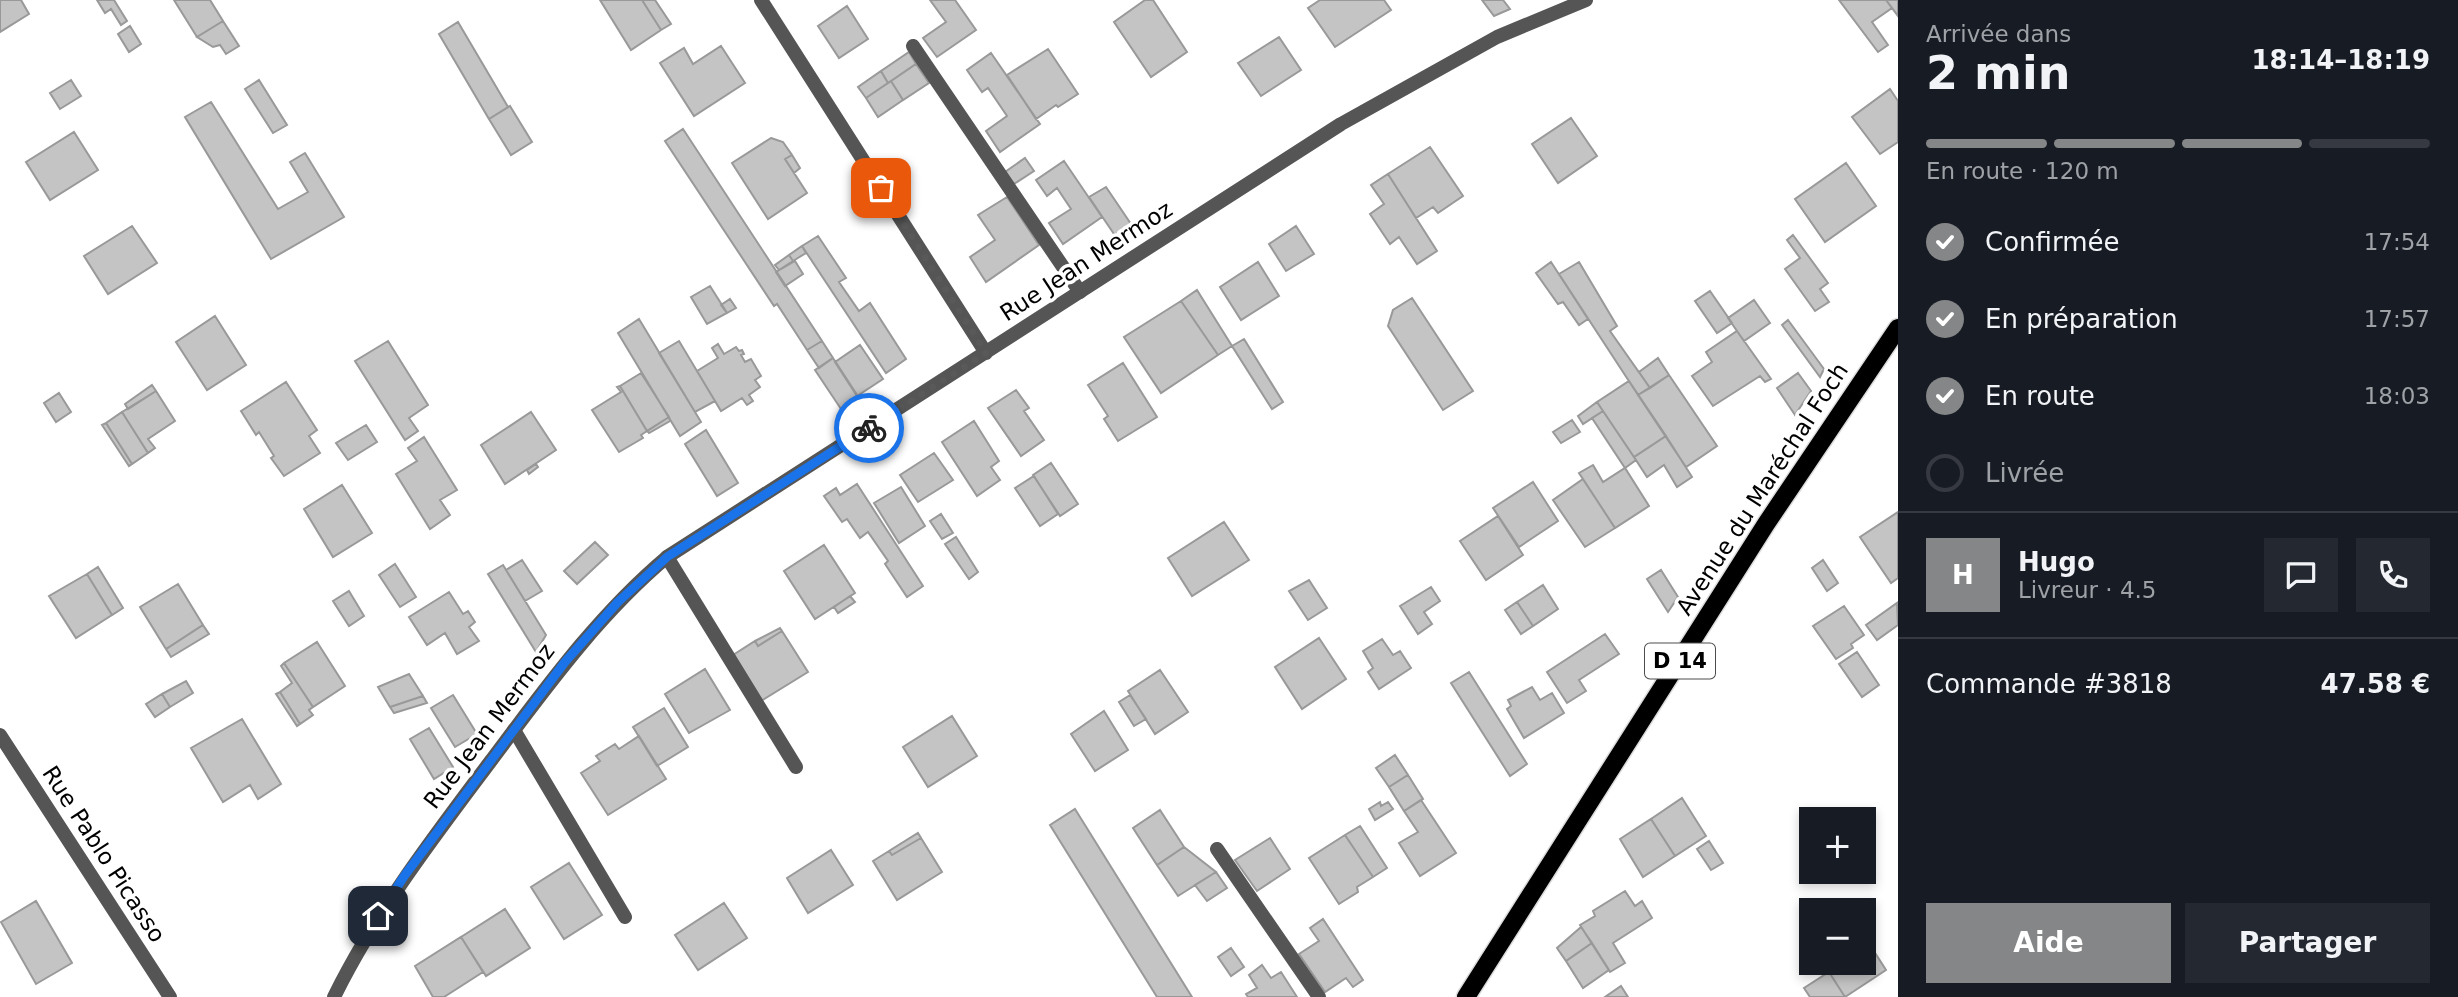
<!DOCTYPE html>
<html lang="fr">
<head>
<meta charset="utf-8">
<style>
  :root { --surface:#171b24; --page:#242831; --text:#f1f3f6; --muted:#9ea1a6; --line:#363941; --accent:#858687 }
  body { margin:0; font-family:"DejaVu Sans",sans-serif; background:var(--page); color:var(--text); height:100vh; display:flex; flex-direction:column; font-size:26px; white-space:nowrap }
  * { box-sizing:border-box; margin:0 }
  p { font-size:23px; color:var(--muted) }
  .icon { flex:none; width:38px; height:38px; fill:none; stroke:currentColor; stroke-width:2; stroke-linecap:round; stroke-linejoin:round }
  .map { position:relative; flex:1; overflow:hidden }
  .side { display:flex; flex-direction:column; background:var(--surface); width:560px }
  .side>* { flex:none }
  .tools { position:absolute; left:1799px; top:807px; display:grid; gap:14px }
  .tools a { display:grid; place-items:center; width:77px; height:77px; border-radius:0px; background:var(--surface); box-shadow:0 4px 10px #0003; font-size:35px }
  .pin { position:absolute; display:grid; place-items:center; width:60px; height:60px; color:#fff; margin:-30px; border-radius:14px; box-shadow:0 4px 10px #0006 }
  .courier { position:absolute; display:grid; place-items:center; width:70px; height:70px; margin:-35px; border:5px solid #1a73e8; border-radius:50%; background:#fff; color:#222; box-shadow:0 2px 9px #0007 }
  .head em { font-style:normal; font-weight:700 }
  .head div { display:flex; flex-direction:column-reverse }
  .head { display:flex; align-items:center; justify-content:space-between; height:119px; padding:0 28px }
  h1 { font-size:46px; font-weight:700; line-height:52px }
  .bar { display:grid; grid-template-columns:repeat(4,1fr); gap:10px 7px; align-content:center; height:84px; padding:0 28px }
  .bar i { height:9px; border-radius:5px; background:var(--line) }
  .bar .selected { background:var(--accent) }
  .bar p { grid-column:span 4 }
  .line { display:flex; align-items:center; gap:18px; padding:0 28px; border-top:2px solid var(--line) }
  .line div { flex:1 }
  .round { display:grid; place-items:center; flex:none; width:74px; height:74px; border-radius:0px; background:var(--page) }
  ol { padding:0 28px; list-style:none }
  li { display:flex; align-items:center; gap:21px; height:77px }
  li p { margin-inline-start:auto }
  li .icon { padding:7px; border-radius:50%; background:var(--accent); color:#fff; stroke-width:4 }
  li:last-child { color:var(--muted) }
  li i { width:38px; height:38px; border:4px solid var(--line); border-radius:50% }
  .primary-button { display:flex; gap:14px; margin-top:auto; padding:14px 28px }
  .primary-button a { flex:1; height:80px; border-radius:0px; background:var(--accent); color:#fff; font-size:28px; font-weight:700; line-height:80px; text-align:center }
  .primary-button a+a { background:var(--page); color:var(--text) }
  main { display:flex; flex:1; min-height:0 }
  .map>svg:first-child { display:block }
  .building { fill:#c4c4c4; stroke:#999; stroke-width:2 }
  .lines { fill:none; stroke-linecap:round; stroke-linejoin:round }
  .primary-casing { stroke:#dbdbdb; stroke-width:21 }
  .service { stroke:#555; stroke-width:14 }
  .minor { stroke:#555; stroke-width:14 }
  .primary { stroke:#000; stroke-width:18 }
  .done { stroke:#595959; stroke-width:7; stroke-dasharray:0 12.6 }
  .route { stroke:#1a73e8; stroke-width:9 }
  .labels { text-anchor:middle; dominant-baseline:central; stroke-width:7; stroke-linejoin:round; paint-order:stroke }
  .shield { fill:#fff; stroke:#4c4c4c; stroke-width:2 }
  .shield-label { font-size:21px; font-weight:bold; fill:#000 }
  .street-label { font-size:23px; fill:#000; stroke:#fff }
</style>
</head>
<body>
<main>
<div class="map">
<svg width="1898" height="997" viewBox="0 0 1898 997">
  <rect width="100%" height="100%" fill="#fff"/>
  <path class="building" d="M0 0H21L29 14 0 32Z
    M97 0H114L127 21 121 25 111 9 105 13Z
    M174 0H210L223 21 197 37Z
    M600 0H642L661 30 631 50Z
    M642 0H655L671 24 661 30Z
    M930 0H955L976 30 937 57 923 38 946 22Z
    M1145 0H1153L1187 52 1151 77 1114 22Z
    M1320 0H1384L1391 10 1335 47 1308 8Z
    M1482 0H1503L1510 9 1494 16Z
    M1839 0H1886L1892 8 1872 22 1888 45 1878 52Z
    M1886 0H1898V16Z
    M847 6 868 39 839 58 818 26Z
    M223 21 239 46 226 54 220 45 213 47 197 37Z
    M458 22 508 107 489 119 439 34Z
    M130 26 141 44 129 52 118 34Z
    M1279 37 1301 70 1261 96 1238 63Z
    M721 46 745 83 694 116 660 63 684 48 693 64Z
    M1048 49 1078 94 1058 107 1056 105 1036 119 1007 75Z
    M909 52 916 64 888 83 881 71Z
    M991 53 1040 124 1000 152 986 131 1007 116 988 88 982 92 967 70Z
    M916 64 929 83 903 100 891 81Z
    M881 71 888 83 866 98 858 87Z
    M71 80 81 96 60 109 50 93Z
    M259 80 287 125 273 133 245 89Z
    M891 81 903 100 878 117 866 98Z
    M1890 89 1898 101V142L1880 154 1852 117Z
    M211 102 278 209 308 192 290 162 305 153 344 217 271 259 185 117Z
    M510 106 532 142 511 155 489 119Z
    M1571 118 1597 156 1558 183 1532 144Z
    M683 129 822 341 807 350 777 304 774 306 665 141Z
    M74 132 98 170 50 200 26 162Z
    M771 138 783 142 792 155 785 159 807 193 768 219 732 163Z
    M1430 147 1463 196 1438 213 1433 207 1416 218 1388 174Z
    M792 155 800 168 794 173 785 159Z
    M1025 158 1034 171 1014 184 1005 172Z
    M1064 161 1102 217 1063 244 1049 223 1071 209 1057 188 1047 196 1036 180Z
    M1846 163 1876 206 1825 242 1795 199Z
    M1388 174 1437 251 1417 264 1399 237 1390 244 1370 214 1384 204 1371 185Z
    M1106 187 1135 230 1118 240 1089 197Z
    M1007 197 1039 245 986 282 970 257 995 240 978 215Z
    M132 226 157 263 108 294 84 256Z
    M1296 226 1314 254 1286 271 1269 244Z
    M1793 235 1828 283 1820 289 1829 302 1815 311 1785 269 1800 258 1787 240Z
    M818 236 846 278 839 282 859 311 870 303 906 359 886 373 802 246Z
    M802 246 806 253 793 261 789 255Z
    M789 255 793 261 779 270 775 265Z
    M795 261 803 274 785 286 776 272Z
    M1258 262 1279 296 1241 320 1220 287Z
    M1551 262 1588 319 1579 325 1563 302 1558 304 1536 273Z
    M1579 262 1617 326 1610 331 1650 388 1638 395 1559 274Z
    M710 286 727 313 707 324 691 297Z
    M1197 290 1232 346 1218 355 1181 301Z
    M1710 291 1732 323 1717 333 1695 301Z
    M1412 298 1473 391 1443 410 1388 326 1393 310Z
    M730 299 736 308 727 313 721 305Z
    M1754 300 1770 323 1744 341 1728 318Z
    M1181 301 1218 355 1161 393 1124 337Z
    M215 316 246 365 207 390 176 342Z
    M639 319 701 422 680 436 618 333Z
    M1788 320 1824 369 1820 377 1782 325Z
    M1737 331 1771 379 1765 382 1760 376 1713 406 1692 376 1712 362 1706 352Z
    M1244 339 1283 402 1272 409 1232 346Z
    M388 341 428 405 409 418 418 431 405 440 355 361Z
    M679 341 715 401 695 412 659 353Z
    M822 341 833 358 819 368 807 350Z
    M718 344 724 354 736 347 739 351 742 350 744 354 741 355 745 362 751 359 761 376 755 380 760 387 749 395 753 401 747 405 742 398 721 411 697 371 718 358 712 348Z
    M860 345 883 379 857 396 835 362Z
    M833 358 863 404 845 415 815 370Z
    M1658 358 1669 375 1650 388 1639 372Z
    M1123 363 1157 417 1118 441 1104 419 1108 416 1088 385Z
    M641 373 669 417 647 431 620 386Z
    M1798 373 1811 391 1795 415 1777 388Z
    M1669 375 1717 446 1686 467 1638 395Z
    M1629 381 1666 436 1634 457 1597 402Z
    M286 382 317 430 309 436 320 453 284 476 271 458 274 456 259 432 256 435 241 411Z
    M152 385 156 391 128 409 125 404Z
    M620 386 647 431 641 435 643 438 619 452 592 410 621 392 617 387Z
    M1016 390 1029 408 1024 411 1044 440 1021 456 988 408Z
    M156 391 175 421 148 439 155 448 148 453 122 412Z
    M59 393 71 412 56 422 44 403Z
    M1597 402 1603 411 1583 424 1578 416Z
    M1603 411 1636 460 1625 468 1592 418Z
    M122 412 148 453 132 464 106 423Z
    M531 412 556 450 505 484 481 445Z
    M669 417 670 421 649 433 647 431Z
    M1572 420 1580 432 1561 443 1553 432Z
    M974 421 999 461 991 467 1000 480 977 496 942 442Z
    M106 423 132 464 129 466 102 425Z
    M366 425 377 442 348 460 336 443Z
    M706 430 738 483 717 496 685 444Z
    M1666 436 1692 477 1677 487 1664 465 1647 477 1634 457Z
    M424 437 457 490 440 500 450 515 430 529 396 474 417 461 408 448Z
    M934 453 953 480 918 502 900 475Z
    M1051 463 1078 504 1060 516 1033 475Z
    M536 464 538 467 529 474 527 470Z
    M1593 465 1603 482 1625 468 1649 506 1615 528 1579 473Z
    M1034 476 1058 514 1040 526 1015 488Z
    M1583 479 1615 528 1585 547 1553 500Z
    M1533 482 1558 521 1519 547 1493 508Z
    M857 484 923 586 907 597 885 564 888 561 868 532 860 538 847 519 842 522 824 496 836 488 840 495Z
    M342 485 372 533 333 557 304 509Z
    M901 487 925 526 899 543 874 503Z
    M1898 512V578L1891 583 1860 537Z
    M941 514 953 533 942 539 930 521Z
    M1498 516 1523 555 1486 580 1460 541Z
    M1224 522 1249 560 1192 596 1168 558Z
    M956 537 978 572 969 579 945 544Z
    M595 542 608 555 577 584 564 571Z
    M824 545 855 593 815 619 784 571Z
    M522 560 542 591 525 601 506 570Z
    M1823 560 1838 583 1827 591 1812 568Z
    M395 564 416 597 400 607 379 575Z
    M503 565 546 635 536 652 488 574Z
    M98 567 123 608 112 615 87 574Z
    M1661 570 1678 597 1668 612 1647 579Z
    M87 574 112 615 76 638 49 596Z
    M1309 580 1327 608 1308 620 1289 591Z
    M178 584 203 625 166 649 140 607Z
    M1543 585 1558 609 1533 626 1517 602Z
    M1431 587 1440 601 1424 612 1432 624 1418 634 1400 606Z
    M349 591 364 616 349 626 333 601Z
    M449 592 463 614 468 611 475 622 469 627 479 641 457 654 445 633 427 645 409 617Z
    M850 596 855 602 838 613 834 607Z
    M1517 602 1533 626 1521 634 1505 610Z
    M1897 603 1898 625 1877 640 1866 625Z
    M1844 606 1864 635 1851 644 1853 648 1836 659 1813 626Z
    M203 625 209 634 171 657 166 649Z
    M780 628 782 631 758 646 755 641Z
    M782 631 808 672 761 701 733 655 755 641 758 646Z
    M1605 634 1619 654 1579 680 1586 691 1567 703 1547 672Z
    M1319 638 1346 679 1302 709 1275 667Z
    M1382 639 1393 655 1400 651 1411 668 1379 689 1368 672 1373 668 1363 651Z
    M317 642 345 686 313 707 284 663Z
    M1857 652 1879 685 1862 697 1839 664Z
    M284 663 313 707 309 710 313 715 300 724 280 692 292 683 281 666Z
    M705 669 730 710 689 733 665 694Z
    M1160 670 1188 712 1155 734 1128 691Z
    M1469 672 1527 764 1510 776 1451 683Z
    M409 674 423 696 390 707 378 687Z
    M186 681 193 693 170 707 162 694Z
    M1532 687 1540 700 1552 693 1564 713 1524 738 1507 709 1511 706 1508 700Z
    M280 692 300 724 297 726 276 694Z
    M162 694 170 707 155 717 146 704Z
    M453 695 477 734 455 747 431 708Z
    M1130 695 1146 719 1134 726 1119 702Z
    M423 696 427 703 394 713 390 707Z
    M664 708 688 747 657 766 633 727Z
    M1104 711 1128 750 1095 771 1071 734Z
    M952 716 977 756 928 787 903 747Z
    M242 719 281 784 258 799 250 785 223 802 191 748Z
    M429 728 453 767 434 779 410 739Z
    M639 736 666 779 608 815 581 773 600 761 596 756 615 744 619 749Z
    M1395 755 1408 775 1389 787 1376 768Z
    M1408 775 1423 799 1404 811 1389 787Z
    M1682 798 1706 836 1675 856 1651 819Z
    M1421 800 1456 853 1420 876 1399 843 1418 832 1404 811Z
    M1380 802 1381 806 1388 802 1393 809 1375 820 1369 809Z
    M1075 809 1192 997H1157L1050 825Z
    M1160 810 1184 847 1157 865 1133 828Z
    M1651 819 1675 856 1643 877 1620 839Z
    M1360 826 1387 868 1373 877 1345 835Z
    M918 833 921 838 892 855 889 851Z
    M1345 835 1373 877 1357 887 1358 892 1339 904 1309 858Z
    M921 838 942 872 897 900 873 861 889 851 892 855Z
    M1270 838 1290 869 1257 891 1235 860Z
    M1709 841 1723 863 1711 870 1697 849Z
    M1184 847 1216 872 1178 896 1157 865Z
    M831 850 853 885 808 913 787 878Z
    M569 863 602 915 564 939 531 887Z
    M1216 872 1227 888 1207 901 1195 885Z
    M1625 891 1635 906 1642 901 1652 918 1613 943 1625 963 1610 972 1580 925 1595 916 1593 911Z
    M36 901 72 963 36 984 1 922Z
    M724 903 747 938 698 970 675 935Z
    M505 909 530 948 486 976 461 937Z
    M1323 919 1363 980 1353 987 1346 978 1325 992 1299 954 1319 941 1310 928Z
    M1581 927 1592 943 1566 961 1557 948Z
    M461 937 483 972 444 997H433L415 966Z
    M1592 943 1609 970 1583 988 1566 961Z
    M1870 945 1886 970 1845 997 1829 972 1843 962H1864V949Z
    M1231 948 1244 967 1231 976 1218 957Z
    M1262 965 1271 978 1281 972 1297 997H1248L1246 994 1257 988 1249 975Z
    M1829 972 1845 997H1810L1804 988Z
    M1621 986 1628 997H1605Z"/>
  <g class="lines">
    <defs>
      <path id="primary" d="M1466 997 1766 524 1898 328"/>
    </defs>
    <use href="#primary" class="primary-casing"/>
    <path class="service" d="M913 46 1080 292
      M667 557 796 767
      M514 730 625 917
      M1217 849 1319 997"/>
    <path class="minor" d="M761 0 986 353
      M0 735 170 997
      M334 997C376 912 433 838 490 762 545 689 597 616 667 557L1341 124 1497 37 1586 0"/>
    <use href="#primary" class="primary"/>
  </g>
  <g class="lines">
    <path class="done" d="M869 428 986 353 881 188"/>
    <path class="route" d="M378 916 405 875 565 662 618 602 667 557 869 428"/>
  </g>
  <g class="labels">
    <rect class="shield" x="1645" y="643.5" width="70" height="35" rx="5"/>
    <g class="shield-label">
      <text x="1680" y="661">D 14</text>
    </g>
    <g class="street-label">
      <text transform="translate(1086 261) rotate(-33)">Rue Jean Mermoz</text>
      <text transform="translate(1762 489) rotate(-57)">Avenue du Maréchal Foch</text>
      <text transform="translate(489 726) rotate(-53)">Rue Jean Mermoz</text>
      <text transform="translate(104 854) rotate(57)">Rue Pablo Picasso</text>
    </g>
  </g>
</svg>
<div class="tools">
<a>+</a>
<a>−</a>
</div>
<div class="pin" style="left:881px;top:188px;background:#ea580c"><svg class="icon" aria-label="bag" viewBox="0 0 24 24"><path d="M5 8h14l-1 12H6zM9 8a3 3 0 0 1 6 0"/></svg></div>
<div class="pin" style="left:378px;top:916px;background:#1f2937"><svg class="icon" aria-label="home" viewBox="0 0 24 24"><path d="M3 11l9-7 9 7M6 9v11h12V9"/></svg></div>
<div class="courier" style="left:869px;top:428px"><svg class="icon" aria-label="bike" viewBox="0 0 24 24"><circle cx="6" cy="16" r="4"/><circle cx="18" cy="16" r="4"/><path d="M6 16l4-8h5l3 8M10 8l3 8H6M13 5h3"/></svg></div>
</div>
<section class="side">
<div class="head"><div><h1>2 min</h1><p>Arrivée dans</p></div><em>18:14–18:19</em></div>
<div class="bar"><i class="selected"></i><i class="selected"></i><i class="selected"></i><i></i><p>En route · 120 m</p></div>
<ol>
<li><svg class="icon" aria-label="check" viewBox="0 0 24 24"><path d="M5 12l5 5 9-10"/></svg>Confirmée<p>17:54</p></li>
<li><svg class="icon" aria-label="check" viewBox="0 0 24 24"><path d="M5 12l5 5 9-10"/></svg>En préparation<p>17:57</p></li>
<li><svg class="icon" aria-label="check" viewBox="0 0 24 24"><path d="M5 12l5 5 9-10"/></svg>En route<p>18:03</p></li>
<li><i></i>Livrée</li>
</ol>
<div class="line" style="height:126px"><b class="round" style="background:var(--accent);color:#fff">H</b><div><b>Hugo</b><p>Livreur · 4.5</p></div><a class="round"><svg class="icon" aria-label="chat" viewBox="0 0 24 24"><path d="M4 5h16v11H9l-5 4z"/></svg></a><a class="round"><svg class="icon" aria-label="phone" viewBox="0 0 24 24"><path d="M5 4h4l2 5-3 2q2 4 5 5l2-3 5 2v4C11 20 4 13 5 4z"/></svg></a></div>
<div class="line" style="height:91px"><div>Commande #3818</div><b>47.58 €</b></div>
<div class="primary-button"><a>Aide</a><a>Partager</a></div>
</section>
</main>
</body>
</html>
